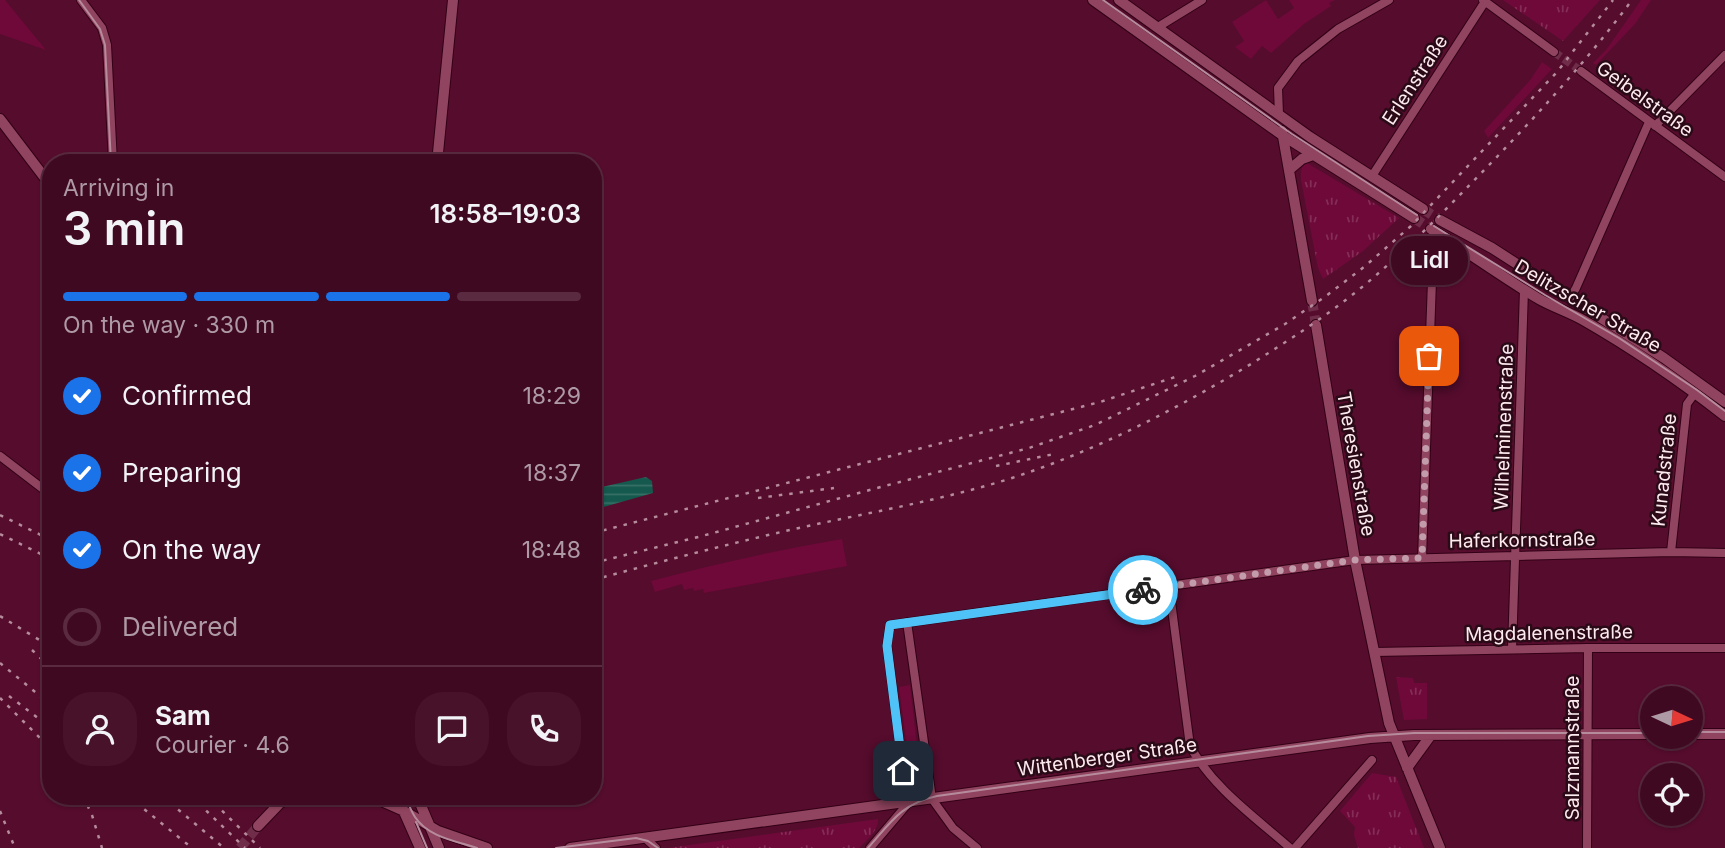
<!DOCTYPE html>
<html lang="en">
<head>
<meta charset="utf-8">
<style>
  :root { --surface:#400922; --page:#47122a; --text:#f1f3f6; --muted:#ae9aa5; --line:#592a40; --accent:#1a73e8 }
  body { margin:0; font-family:Inter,sans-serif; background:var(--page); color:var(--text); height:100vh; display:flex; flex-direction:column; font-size:26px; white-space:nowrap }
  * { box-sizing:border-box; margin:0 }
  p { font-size:23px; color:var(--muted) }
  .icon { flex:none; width:38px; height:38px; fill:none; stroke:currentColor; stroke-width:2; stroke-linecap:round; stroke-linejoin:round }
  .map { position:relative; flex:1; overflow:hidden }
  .drawer { position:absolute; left:42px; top:154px; width:560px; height:651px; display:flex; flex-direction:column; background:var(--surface); border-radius:28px; box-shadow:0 2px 5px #0004,0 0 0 2px var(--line) }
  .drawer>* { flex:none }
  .needle { width:46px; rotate:94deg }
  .buttons { position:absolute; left:1640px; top:686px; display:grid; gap:14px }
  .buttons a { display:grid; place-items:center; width:63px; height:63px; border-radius:50%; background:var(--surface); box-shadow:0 2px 5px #0004,0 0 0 2px var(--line); font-size:35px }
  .pin { position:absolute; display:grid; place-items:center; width:60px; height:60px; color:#fff; margin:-30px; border-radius:14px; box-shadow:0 4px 10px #0006 }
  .courier { position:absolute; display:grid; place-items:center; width:70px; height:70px; margin:-35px; border:5px solid #4fc3f7; border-radius:50%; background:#fff; color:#222; box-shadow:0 2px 9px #0007 }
  .bubble { position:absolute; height:49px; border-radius:24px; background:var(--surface); box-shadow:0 2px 5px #0004,0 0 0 2px var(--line); font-size:23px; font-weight:600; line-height:49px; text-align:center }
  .overview em { font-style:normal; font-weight:600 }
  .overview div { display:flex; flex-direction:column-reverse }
  .overview { display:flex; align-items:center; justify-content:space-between; height:119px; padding:0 21px }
  h1 { font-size:46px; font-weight:600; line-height:52px }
  .bar { display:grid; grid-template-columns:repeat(4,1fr); gap:10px 7px; align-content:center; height:84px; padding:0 21px }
  .bar i { height:9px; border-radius:5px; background:var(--line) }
  .bar .selected { background:var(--accent) }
  .bar p { grid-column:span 4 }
  .line { display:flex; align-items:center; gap:18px; padding:0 21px; border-top:2px solid var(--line) }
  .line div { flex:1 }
  .round { display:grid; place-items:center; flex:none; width:74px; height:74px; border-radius:28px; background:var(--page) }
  ol { padding:0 21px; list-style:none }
  li { display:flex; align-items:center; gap:21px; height:77px }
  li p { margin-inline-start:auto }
  li .icon { padding:7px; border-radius:50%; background:var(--accent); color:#fff; stroke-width:4 }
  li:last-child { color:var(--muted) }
  li i { width:38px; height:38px; border:4px solid var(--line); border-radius:50% }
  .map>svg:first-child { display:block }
  .green { fill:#6e0939 }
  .park { fill:url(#park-tufts) }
  .water { fill:url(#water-rules) }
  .pier { fill:#560c2d }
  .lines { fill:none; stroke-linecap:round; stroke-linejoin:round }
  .minor-tunnel { stroke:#6f2d4a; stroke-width:8; stroke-dasharray:8 4; stroke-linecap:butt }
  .secondary-tunnel { stroke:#6f2d4a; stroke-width:10; stroke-dasharray:10 5; stroke-linecap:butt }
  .minor-casing { stroke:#320016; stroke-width:10 }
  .secondary-casing { stroke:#320016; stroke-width:12 }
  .minor { stroke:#91445f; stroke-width:8 }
  .secondary { stroke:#91445f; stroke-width:10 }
  .tram { stroke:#b68c9d; stroke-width:2 }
  .rail { stroke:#b68c9d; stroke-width:2.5; stroke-dasharray:3.5 7; stroke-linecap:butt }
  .done { stroke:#c39cab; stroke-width:7; stroke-dasharray:0 12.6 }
  .route { stroke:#4fc3f7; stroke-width:9 }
  .labels { text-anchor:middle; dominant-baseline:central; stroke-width:5; stroke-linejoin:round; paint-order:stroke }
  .street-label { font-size:19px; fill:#fdeaef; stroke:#290a16 }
</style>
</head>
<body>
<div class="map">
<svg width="1725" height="848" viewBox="0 0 1725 848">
  <defs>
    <pattern id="park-tufts" width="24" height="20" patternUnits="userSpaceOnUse" patternTransform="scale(1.75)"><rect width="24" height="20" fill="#6e0939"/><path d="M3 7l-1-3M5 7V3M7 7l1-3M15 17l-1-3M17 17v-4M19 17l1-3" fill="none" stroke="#842d56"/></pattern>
    <pattern id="water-rules" width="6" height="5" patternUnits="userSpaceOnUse" patternTransform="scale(1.75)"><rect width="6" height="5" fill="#15584d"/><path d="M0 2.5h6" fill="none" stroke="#387067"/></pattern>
  </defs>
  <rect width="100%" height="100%" fill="#560c2d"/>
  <path class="green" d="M0 0H5L46 50 0 34Z
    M1266 0 1278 19 1294 8 1289 0H1335L1329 3 1331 6 1304 24 1271 53 1262 46 1251 59 1235 47 1244 41 1232 22Z
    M1641 0H1651L1635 24 1596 65 1593 63 1606 50Z
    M1542 62 1552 69 1488 138 1484 131 1531 79Z
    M842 539 847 566 704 593 703 589 694 591 693 588 684 590 682 584 655 592 651 581C714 564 778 550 842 539Z
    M910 685 917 746 907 747 899 687Z"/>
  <path class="park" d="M1503 0H1600L1563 41Z
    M1307 163 1399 218 1363 251 1323 279 1318 268 1301 180C1301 172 1300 167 1307 163Z
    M1396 677 1413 678 1414 683H1427V719L1404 720Z
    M1372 773 1396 777 1424 848H1358L1354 835 1355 827 1340 811Z
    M878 819C879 830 867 840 859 848H668Z"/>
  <path class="water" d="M646 477 652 481 653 493 593 510V489Z"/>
  <path class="pier" d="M234 806 246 816 221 848H202Z"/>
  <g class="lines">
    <path class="minor-tunnel" d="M1554 52 1581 71"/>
    <path class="secondary-tunnel" d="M1423 209 1440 220
      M1414 218 1431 229
      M1312 301 1316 325
      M240 848 258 826"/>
    <defs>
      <path id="minor" d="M81 0 102 28 107 45 113 163
        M1483 0 1554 52
        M1158 27 1202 0
        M1581 71 1725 177
        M1279 115 1278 88 1298 61 1338 29 1389 0
        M1655 126 1725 55
        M96 163 112 157
        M1372 176 1486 0
        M1570 298 1576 288 1649 122
        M0 456 51 495
        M1671 552 1687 404 1695 393
        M1422 558 1433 253
        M1169 586 1190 746C1213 788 1255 817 1290 848
        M907 622 932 799 953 828 977 848
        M1512 649 1524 290
        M1374 652 1588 648H1725
        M907 802 887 645 890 625 1355 560 1671 552 1725 553
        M645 838 656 848
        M870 848 910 801
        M1295 848 1372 760
        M1587 848 1588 648"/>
      <path id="secondary" d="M1093 0 1282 135 1414 218
        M1119 0 1310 137 1423 209
        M0 119 51 186
        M1282 131 1312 301
        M437 163 453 0
        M1289 170 1302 159 1313 155
        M1440 220 1492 248 1551 286 1664 358 1725 402
        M1431 229C1468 252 1502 277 1539 299 1553 307 1569 312 1583 320 1632 348 1680 381 1725 416
        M1316 325 1355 560 1389 723 1440 848
        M1690 734H1725
        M1407 768 1431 735
        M370 796 404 811 438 831 487 848
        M397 796 420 848
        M417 796 439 848
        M258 826 280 803 295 796
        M570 848 1370 738 1414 735 1652 734"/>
    </defs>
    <use href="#minor" class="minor-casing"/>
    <use href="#secondary" class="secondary-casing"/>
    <use href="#minor" class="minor"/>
    <use href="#secondary" class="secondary"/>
    <path class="tram" d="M79 0 100 29 105 45 111 163
      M1103 0 1292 134 1417 215
      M1434 226 1545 295 1619 338 1697 390 1725 411
      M1690 732H1725
      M405 796C408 803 411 811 415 817 428 837 456 841 477 848
      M416 822 427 848
      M556 848 636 838 648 841 658 848
      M868 848C891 822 901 804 937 796L1368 736 1414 733H1652"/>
    <path class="rail" d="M996 466 1054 454
      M758 498 834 488
      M0 515 51 540
      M593 533 1100 402 1175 377
      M0 534 51 559
      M593 563 702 536 877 488 1029 448 1095 425 1195 376 1285 324 1326 296 1364 267 1411 226 1557 72 1613 0
      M593 580C659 562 724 545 790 530 865 513 940 501 1012 478 1097 450 1175 410 1251 364 1291 339 1331 313 1367 283 1411 246 1451 204 1491 163 1541 111 1589 58 1632 0
      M0 616 51 647
      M32 650 51 668
      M0 663 51 705
      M9 696 51 728
      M0 698 51 749
      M83 796 92 815 102 848
      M128 796 192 848
      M162 796 224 848
      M191 796 245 848
      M207 796 260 848
      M0 811 15 848"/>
  </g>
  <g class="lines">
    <path class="done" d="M1143 590 1355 560 1422 558 1429 356"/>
    <path class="route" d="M903 771 887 646 890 625 1143 590"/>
  </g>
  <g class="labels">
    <g class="street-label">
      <text transform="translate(1415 80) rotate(-57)">Erlenstraße</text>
      <text transform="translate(1645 99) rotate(36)">Geibelstraße</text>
      <text transform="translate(1588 306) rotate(30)">Delitzscher Straße</text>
      <text transform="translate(1504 427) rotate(-88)">Wilhelminenstraße</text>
      <text transform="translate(1356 464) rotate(80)">Theresienstraße</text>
      <text transform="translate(1664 470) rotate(-84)">Kunadstraße</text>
      <text transform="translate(1522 540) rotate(-1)">Haferkornstraße</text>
      <text transform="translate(1549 633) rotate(-1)">Magdalenenstraße</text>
      <text transform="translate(1572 748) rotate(-90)">Salzmannstraße</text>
      <text transform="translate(1107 757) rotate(-8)">Wittenberger Straße</text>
    </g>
  </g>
</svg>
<div class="buttons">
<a><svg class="needle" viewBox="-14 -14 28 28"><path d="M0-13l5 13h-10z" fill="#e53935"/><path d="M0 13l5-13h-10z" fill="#ae9aa5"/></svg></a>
<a><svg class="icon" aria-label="locate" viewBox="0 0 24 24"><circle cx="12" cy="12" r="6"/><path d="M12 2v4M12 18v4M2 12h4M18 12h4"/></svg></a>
</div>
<div class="pin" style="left:1429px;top:356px;background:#ea580c"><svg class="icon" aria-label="bag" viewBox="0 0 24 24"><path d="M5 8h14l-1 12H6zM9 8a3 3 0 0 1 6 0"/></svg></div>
<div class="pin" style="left:903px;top:771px;background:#1f2937"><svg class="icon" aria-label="home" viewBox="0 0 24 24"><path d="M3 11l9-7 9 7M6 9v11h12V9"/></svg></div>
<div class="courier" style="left:1143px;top:590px"><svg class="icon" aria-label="bike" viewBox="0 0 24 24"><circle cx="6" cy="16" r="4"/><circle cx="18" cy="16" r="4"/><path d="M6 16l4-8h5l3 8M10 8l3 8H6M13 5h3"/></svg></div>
<div class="bubble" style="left:1391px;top:236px;width:77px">Lidl</div>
<section class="drawer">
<div class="overview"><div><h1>3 min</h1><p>Arriving in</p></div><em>18:58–19:03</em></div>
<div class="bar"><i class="selected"></i><i class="selected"></i><i class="selected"></i><i></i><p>On the way · 330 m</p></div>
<ol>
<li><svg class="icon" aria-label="check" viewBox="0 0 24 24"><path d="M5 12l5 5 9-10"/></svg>Confirmed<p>18:29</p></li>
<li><svg class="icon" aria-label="check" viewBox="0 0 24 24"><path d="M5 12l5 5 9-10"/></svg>Preparing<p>18:37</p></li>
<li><svg class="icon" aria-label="check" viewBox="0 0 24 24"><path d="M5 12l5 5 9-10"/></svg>On the way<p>18:48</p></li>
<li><i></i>Delivered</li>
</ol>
<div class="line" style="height:126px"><a class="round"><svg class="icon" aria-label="person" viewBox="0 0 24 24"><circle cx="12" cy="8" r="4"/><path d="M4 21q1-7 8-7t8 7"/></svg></a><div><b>Sam</b><p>Courier · 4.6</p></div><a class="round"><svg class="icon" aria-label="chat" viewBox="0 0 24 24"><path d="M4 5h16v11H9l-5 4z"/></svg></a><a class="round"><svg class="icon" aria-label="phone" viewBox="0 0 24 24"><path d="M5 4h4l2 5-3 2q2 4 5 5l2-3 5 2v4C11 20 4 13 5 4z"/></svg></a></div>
</section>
</div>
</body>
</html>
